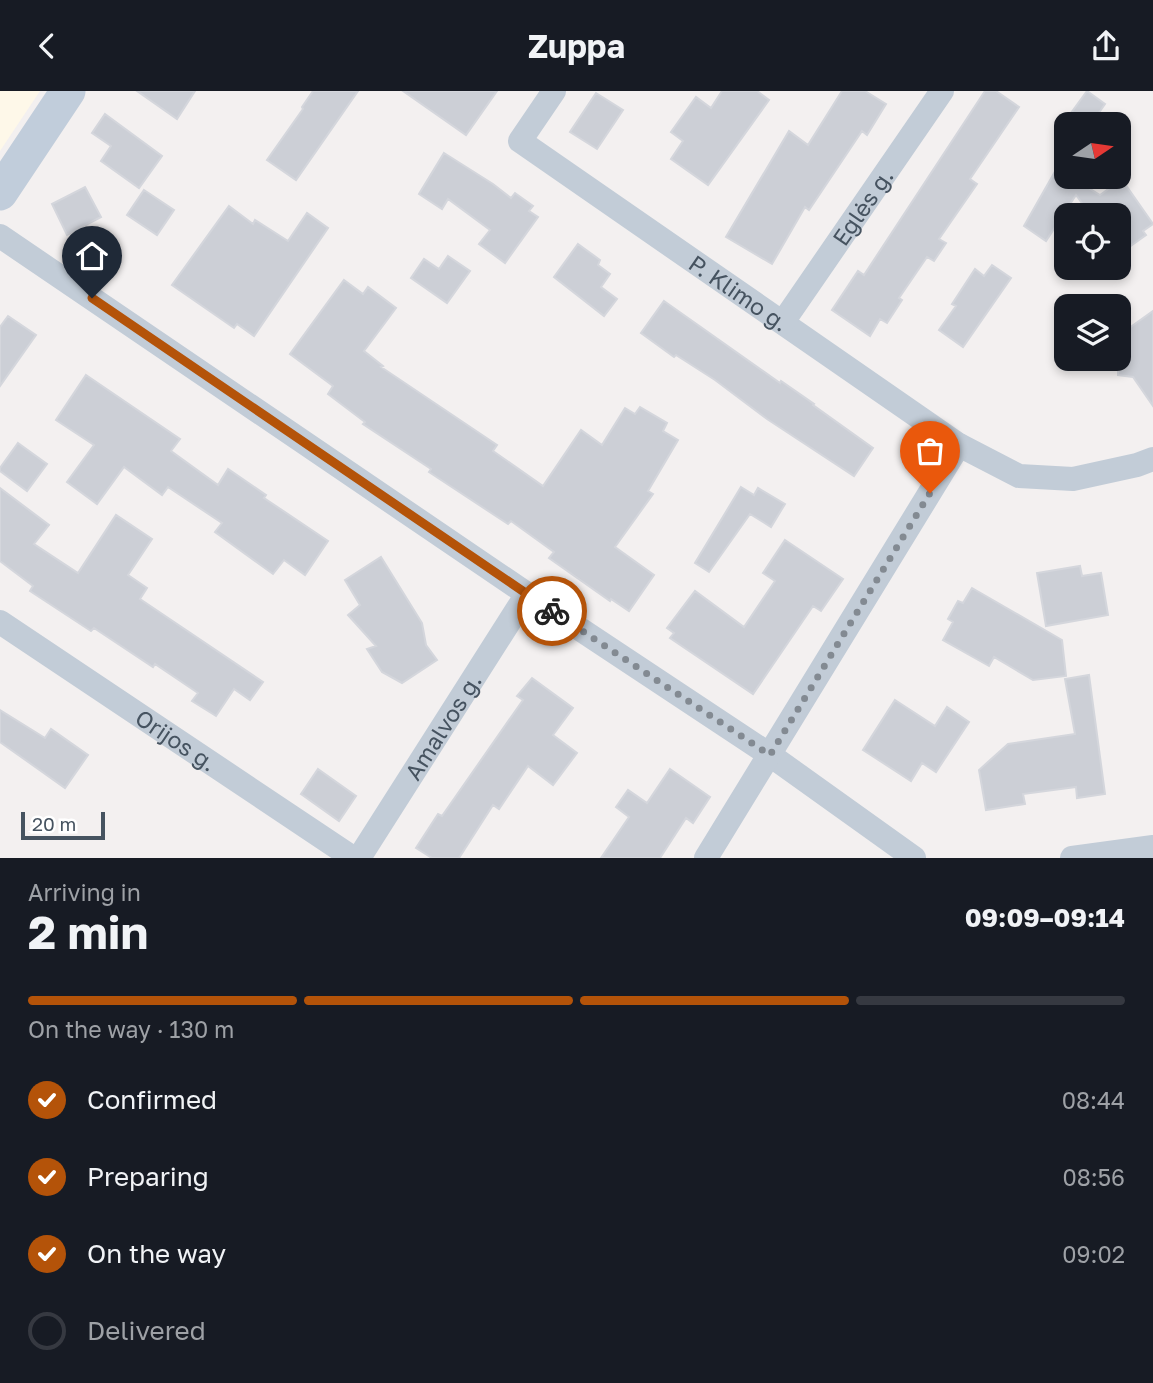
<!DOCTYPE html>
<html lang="en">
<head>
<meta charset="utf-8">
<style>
  :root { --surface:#171b24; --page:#242831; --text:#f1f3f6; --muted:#9ea1a6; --line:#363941; --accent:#b45309 }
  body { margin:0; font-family:"Golos Text",sans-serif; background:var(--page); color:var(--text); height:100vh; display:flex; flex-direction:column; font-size:26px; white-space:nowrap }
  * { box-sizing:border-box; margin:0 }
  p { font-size:23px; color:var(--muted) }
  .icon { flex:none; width:38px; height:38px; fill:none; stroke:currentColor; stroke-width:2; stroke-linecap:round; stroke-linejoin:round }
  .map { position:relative; height:767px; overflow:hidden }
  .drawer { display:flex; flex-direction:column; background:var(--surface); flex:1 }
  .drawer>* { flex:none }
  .needle { width:46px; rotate:77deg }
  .fabs { position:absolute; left:1054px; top:21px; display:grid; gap:14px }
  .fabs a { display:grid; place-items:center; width:77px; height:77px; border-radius:14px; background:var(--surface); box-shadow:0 4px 10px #0003; font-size:35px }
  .scale { position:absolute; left:21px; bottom:18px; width:84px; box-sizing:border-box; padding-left:7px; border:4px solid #465360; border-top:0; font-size:19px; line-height:24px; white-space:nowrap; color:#465360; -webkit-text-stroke:5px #fff; paint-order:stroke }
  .pin { position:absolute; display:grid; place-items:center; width:60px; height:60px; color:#fff; margin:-72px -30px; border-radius:50% 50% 50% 0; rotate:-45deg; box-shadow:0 0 7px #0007 }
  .pin .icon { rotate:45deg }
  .courier { position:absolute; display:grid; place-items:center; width:70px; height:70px; margin:-35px; border:5px solid #b45309; border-radius:50%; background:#fff; color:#222; box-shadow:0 2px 9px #0007 }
  .summary em { font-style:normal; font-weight:700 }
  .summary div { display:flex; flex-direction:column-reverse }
  .summary { display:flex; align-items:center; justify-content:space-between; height:119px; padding:0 28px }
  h1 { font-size:46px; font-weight:700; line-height:52px }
  .bar { display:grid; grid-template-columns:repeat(4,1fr); gap:10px 7px; align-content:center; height:84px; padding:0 28px }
  .bar i { height:9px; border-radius:5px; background:var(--line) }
  .bar .selected { background:var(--accent) }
  .bar p { grid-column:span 4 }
  ol { padding:0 28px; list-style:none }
  li { display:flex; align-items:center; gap:21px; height:77px }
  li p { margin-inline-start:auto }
  li .icon { padding:7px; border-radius:50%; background:var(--accent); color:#fff; stroke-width:4 }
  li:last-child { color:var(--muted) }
  li i { width:38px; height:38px; border:4px solid var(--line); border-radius:50% }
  header { display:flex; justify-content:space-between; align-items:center; height:91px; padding:0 28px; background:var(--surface); font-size:32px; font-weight:700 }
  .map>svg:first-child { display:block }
  .commercial { fill:#fef8e9 }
  .building { fill:#cccfd6; stroke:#d4d6dc; stroke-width:2 }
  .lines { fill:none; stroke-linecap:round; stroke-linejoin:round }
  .minor { stroke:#c2ccd7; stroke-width:24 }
  .secondary { stroke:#c1cddb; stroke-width:35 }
  .done { stroke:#838a92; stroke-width:7; stroke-dasharray:0 12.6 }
  .route { stroke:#b45309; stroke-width:9 }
  .labels { text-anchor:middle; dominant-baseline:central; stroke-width:5; stroke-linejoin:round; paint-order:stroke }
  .street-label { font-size:23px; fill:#465360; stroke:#fff }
</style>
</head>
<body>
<header><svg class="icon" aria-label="back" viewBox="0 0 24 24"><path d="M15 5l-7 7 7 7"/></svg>Zuppa<svg class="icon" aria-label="share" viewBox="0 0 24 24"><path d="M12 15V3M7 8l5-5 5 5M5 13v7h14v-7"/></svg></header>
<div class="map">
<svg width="1153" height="767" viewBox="0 0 1153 767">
  <rect width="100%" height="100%" fill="#f3f0f0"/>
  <path class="commercial" d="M0 0H40L0 60Z"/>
  <path class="building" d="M137 0H195L177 28Z
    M313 0H358L296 89 267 69 303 18 302 16Z
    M403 0H497L466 44Z
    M722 0H757L769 9 708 94 671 68 683 50 671 41 696 6 711 17Z
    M842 0H865L886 13 867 44 862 40 809 119 805 116 772 173 726 146 789 40 808 54Z
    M985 0H996L1019 16 970 88 977 93 939 148 946 152 934 170 927 166 899 207 902 209 887 232 880 228 870 245 832 219 858 180 864 184Z
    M1087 0 1105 13 1091 33H1063Z
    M596 2 623 19 597 58 570 41Z
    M105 23 162 65 139 97 101 70 111 55 92 42Z
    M444 62 493 93 511 107 515 102 533 115 529 120 538 126 505 172 479 153 490 139 448 108 442 118 419 103Z
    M1057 77 1066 83V86H1071L1100 104 1118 91V83L1153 133 1143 140 1146 144 1118 164V124H1072L1084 115 1076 104 1046 150 1024 135Z
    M85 96 101 126 67 144 52 113Z
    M144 99 174 119 157 144 127 124Z
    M229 115 253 133 255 129 288 150 307 122 328 137 254 245 237 233 234 237 172 194Z
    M578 153 600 169 598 174 610 183 601 196 617 208 604 225 554 186Z
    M448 165 470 180 447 212 411 187 424 168 439 178Z
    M992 174 1011 187 963 256 939 239 956 215 952 213 975 178 984 185Z
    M344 189 363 203 368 196 396 217 364 260 383 275 381 276 497 354 493 360 543 395 581 339 602 354 625 317 635 323 640 316 667 332 663 340 678 349 648 400 653 403 615 456 654 484 629 520 611 508 610 510 549 467 554 461 511 430 508 433 429 381 431 378 363 333 365 331 328 303 333 295 290 263Z
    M664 210 780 292 781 290 814 313 813 314 873 357 854 385 767 328 715 289 676 264 674 266 641 242Z
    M1153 220V315L1133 286 1118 284V245Z
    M8 225 36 244 0 295V236Z
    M86 284 180 348 171 360 218 394 228 378 266 404 264 407 328 450 305 484 284 469 273 483 215 441 222 432 168 396 162 404 124 376 97 413 67 391 94 354 56 329Z
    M18 352 47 373 27 400 0 380V377Z
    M741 396 754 404 758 397 785 413 771 436 750 423 709 481 695 472Z
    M0 397 49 434 34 453 78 482 116 424 152 448 128 484 147 497 140 508 263 591 250 609 234 598 216 625 192 610 198 602 155 573 153 576 94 537 91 540 30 500 33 495 0 470Z
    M785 449 843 488 821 520 813 515 753 603 670 547 674 542 667 537 695 500 744 536 775 490 763 482Z
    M381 466 422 532 426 554 437 569 402 592 382 581 367 558 376 555 348 524 360 514 345 489Z
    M1080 475 1082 485 1101 482 1108 524 1046 535 1037 482Z
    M972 497 1062 549 1066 585 1033 589 994 566 989 575 943 549 953 531 948 528 958 510 963 512Z
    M1089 584 1105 703 1077 707 1076 696 1023 703 1025 713 986 719 979 679 1008 653 1075 643 1065 588Z
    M532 587 573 617 553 644 577 662 553 694 528 675 499 718 493 714 459 767H432L416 757 438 723 442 725 523 609 517 605Z
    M895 609 935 635 947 616 969 631 936 681 922 672 911 690 863 659Z
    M0 619 45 647 51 638 88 664 65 697 0 651Z
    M318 678 356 705 339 730 301 703Z
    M670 678 710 706 693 732 686 727 660 767H601L629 726 616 716 628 699 647 712Z"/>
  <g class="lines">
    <g class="minor">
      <path id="s1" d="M554 0 520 50 959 354 1019 385 1073 388 1137 374 1153 368"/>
      <path d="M0 145 527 503 770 664 914 767"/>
      <path id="s2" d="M783 231 942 0"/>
      <path id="s3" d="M0 531 353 767"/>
      <path id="s4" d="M359 767 527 503"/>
      <path d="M706 767 959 354"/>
      <path d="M1072 767 1153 756"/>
    </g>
    <path class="secondary" d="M0 102 68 0"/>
  </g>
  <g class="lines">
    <path class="done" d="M552 520 770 664 930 402"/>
    <path class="route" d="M92 207 552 520"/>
  </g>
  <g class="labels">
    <g class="street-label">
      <text stroke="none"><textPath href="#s2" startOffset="140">Eglės g.</textPath></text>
      <text stroke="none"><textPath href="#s1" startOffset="327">P. Klimo g.</textPath></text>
      <text stroke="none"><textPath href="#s4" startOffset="156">Amalvos g.</textPath></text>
      <text stroke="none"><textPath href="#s3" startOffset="212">Orijos g.</textPath></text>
    </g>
  </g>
</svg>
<div class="fabs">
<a><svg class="needle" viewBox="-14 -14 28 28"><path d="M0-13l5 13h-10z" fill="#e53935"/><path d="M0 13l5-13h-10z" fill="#9ea1a6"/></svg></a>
<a><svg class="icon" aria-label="locate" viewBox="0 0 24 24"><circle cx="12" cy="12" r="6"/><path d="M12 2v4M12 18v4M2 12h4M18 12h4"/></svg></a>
<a><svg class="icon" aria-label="layers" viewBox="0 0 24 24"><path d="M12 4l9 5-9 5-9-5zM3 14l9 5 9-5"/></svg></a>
</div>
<div class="scale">20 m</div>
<div class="pin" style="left:930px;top:402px;background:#ea580c"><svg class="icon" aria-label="bag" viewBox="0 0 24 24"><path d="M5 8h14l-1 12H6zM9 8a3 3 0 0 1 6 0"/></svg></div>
<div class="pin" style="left:92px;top:207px;background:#1f2937"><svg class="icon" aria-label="home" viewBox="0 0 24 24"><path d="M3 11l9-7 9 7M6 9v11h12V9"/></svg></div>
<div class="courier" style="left:552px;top:520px"><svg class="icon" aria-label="bike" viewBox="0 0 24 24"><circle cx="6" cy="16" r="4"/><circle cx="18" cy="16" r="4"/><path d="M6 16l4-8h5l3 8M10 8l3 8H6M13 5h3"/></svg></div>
</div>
<section class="drawer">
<div class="summary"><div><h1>2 min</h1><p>Arriving in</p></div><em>09:09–09:14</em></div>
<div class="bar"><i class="selected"></i><i class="selected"></i><i class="selected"></i><i></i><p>On the way · 130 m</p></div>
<ol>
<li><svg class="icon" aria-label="check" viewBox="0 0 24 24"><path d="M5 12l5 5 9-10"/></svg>Confirmed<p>08:44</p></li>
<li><svg class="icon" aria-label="check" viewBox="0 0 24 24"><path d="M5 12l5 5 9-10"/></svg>Preparing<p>08:56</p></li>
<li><svg class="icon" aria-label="check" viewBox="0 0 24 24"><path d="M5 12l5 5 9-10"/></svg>On the way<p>09:02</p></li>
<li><i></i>Delivered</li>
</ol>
</section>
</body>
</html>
